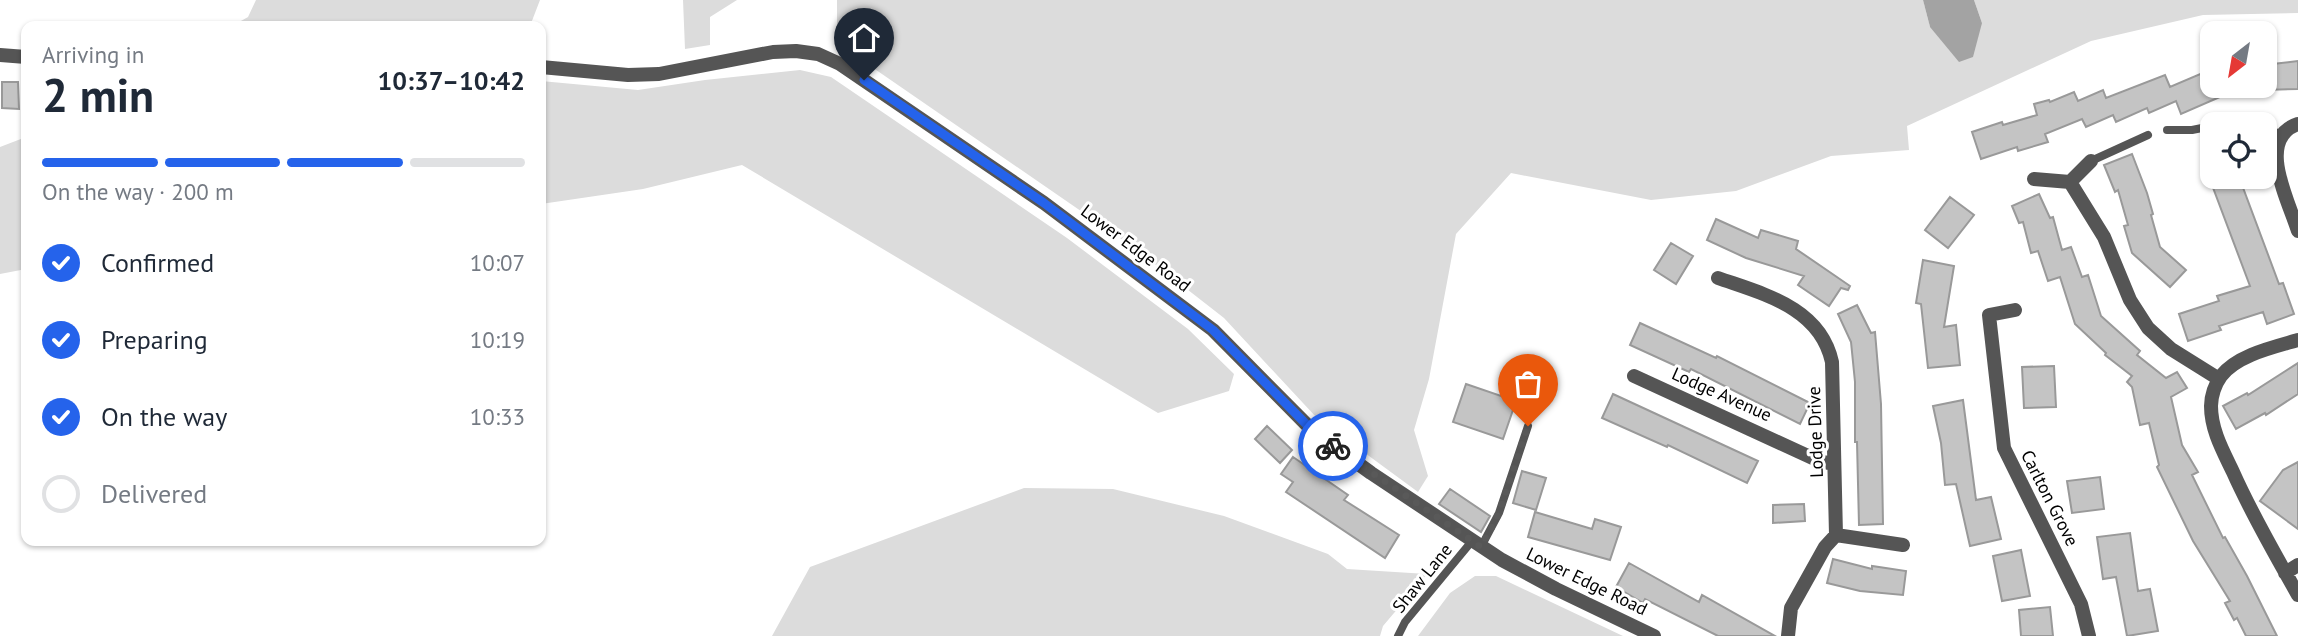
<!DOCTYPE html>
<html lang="en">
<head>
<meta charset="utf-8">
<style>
  :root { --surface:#fff; --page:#f2f2f3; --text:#1f2937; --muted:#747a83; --line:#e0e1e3; --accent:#2563eb }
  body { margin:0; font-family:"PT Sans",sans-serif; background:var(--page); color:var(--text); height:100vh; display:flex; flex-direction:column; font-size:26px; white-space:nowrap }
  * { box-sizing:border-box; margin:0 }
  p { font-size:23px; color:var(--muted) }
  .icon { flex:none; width:38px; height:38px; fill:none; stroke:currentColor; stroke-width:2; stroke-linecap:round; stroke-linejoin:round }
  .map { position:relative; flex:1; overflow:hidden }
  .side { position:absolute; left:21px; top:21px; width:525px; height:525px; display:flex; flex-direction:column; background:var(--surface); border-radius:14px; box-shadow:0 2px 5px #0004 }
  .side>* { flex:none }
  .needle { width:46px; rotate:211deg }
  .buttons { position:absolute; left:2200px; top:21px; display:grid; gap:14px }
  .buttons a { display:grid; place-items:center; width:77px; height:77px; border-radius:14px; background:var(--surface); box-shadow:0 2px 5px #0004; font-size:35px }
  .pin { position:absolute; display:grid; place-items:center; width:60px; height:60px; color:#fff; margin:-72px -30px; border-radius:50% 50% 50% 0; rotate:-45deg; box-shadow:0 0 7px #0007 }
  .pin .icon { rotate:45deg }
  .courier { position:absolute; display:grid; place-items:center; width:70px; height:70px; margin:-35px; border:5px solid #2563eb; border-radius:50%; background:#fff; color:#222; box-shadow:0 2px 9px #0007 }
  .head em { font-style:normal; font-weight:700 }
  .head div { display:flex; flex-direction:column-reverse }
  .head { display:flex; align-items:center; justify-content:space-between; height:119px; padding:0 21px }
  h1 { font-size:46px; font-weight:700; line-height:52px }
  .bar { display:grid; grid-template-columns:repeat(4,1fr); gap:10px 7px; align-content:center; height:84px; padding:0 21px }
  .bar i { height:9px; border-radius:5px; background:var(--line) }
  .bar .active { background:var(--accent) }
  .bar p { grid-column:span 4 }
  ol { padding:0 21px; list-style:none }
  li { display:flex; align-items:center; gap:21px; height:77px }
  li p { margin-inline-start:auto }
  li .icon { padding:7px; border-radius:50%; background:var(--accent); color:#fff; stroke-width:4 }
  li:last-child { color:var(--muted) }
  li i { width:38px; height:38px; border:4px solid var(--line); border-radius:50% }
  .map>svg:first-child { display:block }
  .green { fill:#dcdcdc }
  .water { fill:#a3a3a3 }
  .building { fill:#c4c4c4; stroke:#999; stroke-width:2 }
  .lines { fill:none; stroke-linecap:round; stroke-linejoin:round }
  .service { stroke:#555; stroke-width:8 }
  .minor { stroke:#555; stroke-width:14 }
  .tertiary { stroke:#555; stroke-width:14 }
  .done { stroke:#595959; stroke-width:7; stroke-dasharray:0 12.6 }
  .route { stroke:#2563eb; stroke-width:9 }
  .labels { text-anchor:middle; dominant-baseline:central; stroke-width:6; stroke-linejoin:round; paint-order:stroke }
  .street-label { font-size:18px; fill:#000; stroke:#fff }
</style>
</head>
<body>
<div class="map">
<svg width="2298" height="636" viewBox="0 0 2298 636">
  <rect width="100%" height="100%" fill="#fff"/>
  <path class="green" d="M256 0H540L530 26H232L248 17Z
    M683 0H737L710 17V45L685 49Z
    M837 0H1923L1930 27 1982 23 1974 0H2298V13L2203 15 2091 41 1907 126 1909 150 1831 156 1736 191 1651 200 1511 173 1456 234 1429 379 1414 430 1428 476 1418 492 1316 417 1224 318 1133 247 837 43Z
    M800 70 831 77 1067 238 1188 329 1234 374 1229 391 1158 413 742 165 643 189 541 204V81L638 90 705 80Z
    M26 137V269L0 274V147Z
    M1024 488 1113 489 1224 516 1328 554 1347 569 1427 574 1383 626 1380 636H772L810 567Z
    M1475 576H1496L1623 636H1418L1450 593Z"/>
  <path class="water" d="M1923 0H1974L1982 23 1973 57 1959 62 1930 27Z"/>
  <path class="building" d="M2298 61V89L2264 90V65Z
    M2212 69V86H2245L2181 114 2176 101 2149 113 2147 108 2116 122 2113 115 2086 127 2082 119 2045 134 2048 142 2018 151 2017 147 1981 159 1972 132 2002 122 2003 125 2037 115 2034 104 2049 100 2050 102 2074 92 2078 101 2103 90 2106 98 2165 75 2170 87Z
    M2 82H18L19 109 2 108Z
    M2132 154 2147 193 2153 214 2151 215 2160 247 2186 270 2170 287 2132 253 2124 226 2128 225 2118 190 2115 192 2104 165Z
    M2209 177H2239L2279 284 2283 283 2294 314 2267 324 2263 312 2219 326 2221 330 2188 341 2179 314 2219 301 2217 296 2250 286Z
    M2039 194 2050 218 2053 217 2062 250 2071 247 2082 277 2088 275 2101 316 2140 351 2137 355 2166 378 2177 372 2187 388 2171 397 2182 445 2198 472 2192 475 2223 538 2225 537 2247 576 2277 636H2246L2237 618 2234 620 2225 603 2230 601 2193 541 2157 467 2159 465 2149 423 2140 425 2132 387 2127 382 2132 376 2105 355 2106 353 2075 324 2060 277 2048 281 2038 251 2031 253 2023 222 2019 223 2012 206Z
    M1950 197 1974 215 1948 248 1925 230Z
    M1716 219 1758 238 1761 230 1798 241 1796 249 1850 286 1848 290 1841 288 1829 306 1798 285 1804 276 1746 258 1707 240Z
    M1671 243 1693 256 1676 284 1654 270Z
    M1923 260 1954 266 1944 327 1956 325 1960 365 1928 368 1921 304 1916 303Z
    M1857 305 1871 333 1875 332 1881 404 1883 524 1859 525 1857 442H1855V382L1851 342 1838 314Z
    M1640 323 1716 358 1717 356 1810 403 1800 424 1691 369 1689 372 1630 345Z
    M2298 363V394L2266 415 2265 413 2236 429 2223 406 2247 393 2248 395Z
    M2054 366 2056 407 2024 408 2022 367Z
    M1466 384 1516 401 1503 439 1453 422Z
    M1613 394 1758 461 1747 483 1668 445 1667 447 1602 418Z
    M1963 400 1976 500 1991 497 2001 539 1970 546 1956 484 1945 485 1941 443 1933 406Z
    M1267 426 1292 450 1280 463 1255 439Z
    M1293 457 1348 495 1344 500 1399 535 1385 558 1286 492 1293 482 1281 474Z
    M2298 462V529L2260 501 2283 470Z
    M1522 471 1546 478 1536 510 1513 503Z
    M2100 477 2104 509 2072 513 2067 481Z
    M1450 489 1490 516 1481 532 1439 504Z
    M1804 504 1805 521 1773 523V505Z
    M1535 512 1592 529 1595 519 1621 527 1610 560 1528 537Z
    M2130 533 2138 591 2150 589 2158 631 2127 636 2116 577 2103 579 2097 537Z
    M2021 550 2030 596 2002 601 1993 556Z
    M1833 559 1872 569V566L1906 571 1903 595 1860 591 1827 583Z
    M1629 563 1699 602 1702 595 1775 636H1718L1645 599 1643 603 1616 587Z
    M2050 607 2053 636H2021L2019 610Z"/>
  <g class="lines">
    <path class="service" d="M2167 130H2192L2212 126
      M2091 161 2148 135
      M1481 547 1499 513 1528 426
      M1398 636 1405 622 1472 541"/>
    <path class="minor" d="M2298 124C2255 138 2289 202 2298 231
      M2264 126 2274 135 2277 142
      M2034 179 2070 182 2091 161
      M2070 182 2104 237 2130 300 2148 328 2171 349 2219 379
      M1718 278C1763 294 1820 307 1832 362L1836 535 1825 547 1791 608 1788 636
      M2015 310 1989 315 2004 448 2081 604 2089 636
      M2298 340C2274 347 2237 355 2221 376 2215 384 2211 396 2211 406 2211 430 2223 451 2233 472 2252 515 2275 554 2298 595
      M1634 376 1819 461 1833 464
      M1836 535 1903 545
      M2285 573 2298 565"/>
    <path class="tertiary" d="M0 55 26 57
      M541 67 628 75 659 74 773 52 796 51 818 54 840 64 1044 203 1213 330 1312 430 1371 473 1502 560 1556 589 1654 636"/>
  </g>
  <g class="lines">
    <path class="done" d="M1333 446 1481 547 1499 513 1528 426"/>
    <path class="route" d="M864 80 1044 203 1213 330 1312 430 1333 446"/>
  </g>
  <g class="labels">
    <g class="street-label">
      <text transform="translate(1136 248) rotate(37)">Lower Edge Road</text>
      <text transform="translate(1722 394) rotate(24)">Lodge Avenue</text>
      <text transform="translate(1815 432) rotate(-92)">Lodge Drive</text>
      <text transform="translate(2050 498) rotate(63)">Carlton Grove</text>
      <text transform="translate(1422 578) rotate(-51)">Shaw Lane</text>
      <text transform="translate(1587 581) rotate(26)">Lower Edge Road</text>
    </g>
  </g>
</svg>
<div class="buttons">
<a><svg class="needle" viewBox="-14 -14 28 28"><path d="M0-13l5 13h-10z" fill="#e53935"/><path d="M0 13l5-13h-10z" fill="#747a83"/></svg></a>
<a><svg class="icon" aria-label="locate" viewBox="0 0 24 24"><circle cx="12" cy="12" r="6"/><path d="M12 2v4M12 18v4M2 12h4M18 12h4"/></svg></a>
</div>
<div class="pin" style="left:1528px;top:426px;background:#ea580c"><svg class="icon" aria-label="bag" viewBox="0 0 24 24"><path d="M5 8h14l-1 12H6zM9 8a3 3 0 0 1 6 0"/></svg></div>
<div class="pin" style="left:864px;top:80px;background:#1f2937"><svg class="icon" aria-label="home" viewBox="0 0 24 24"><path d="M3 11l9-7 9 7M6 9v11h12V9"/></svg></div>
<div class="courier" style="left:1333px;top:446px"><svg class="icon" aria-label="bike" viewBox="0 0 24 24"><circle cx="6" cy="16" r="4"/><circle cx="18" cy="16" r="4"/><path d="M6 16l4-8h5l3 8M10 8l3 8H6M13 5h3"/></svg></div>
<section class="side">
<div class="head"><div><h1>2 min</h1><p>Arriving in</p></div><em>10:37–10:42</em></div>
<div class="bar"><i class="active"></i><i class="active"></i><i class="active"></i><i></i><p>On the way · 200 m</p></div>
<ol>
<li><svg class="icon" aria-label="check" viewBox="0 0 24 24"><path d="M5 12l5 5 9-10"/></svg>Confirmed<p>10:07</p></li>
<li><svg class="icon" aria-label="check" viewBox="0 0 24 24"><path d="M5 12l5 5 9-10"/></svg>Preparing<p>10:19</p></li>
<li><svg class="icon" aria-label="check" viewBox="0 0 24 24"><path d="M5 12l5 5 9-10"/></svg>On the way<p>10:33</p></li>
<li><i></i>Delivered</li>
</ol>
</section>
</div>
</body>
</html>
